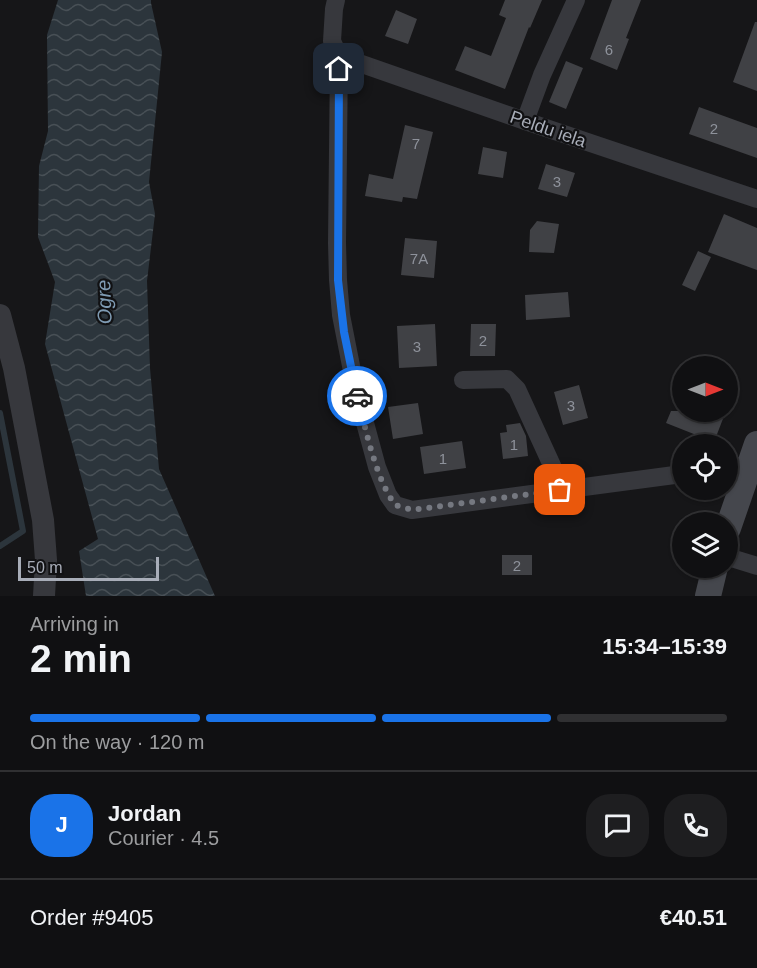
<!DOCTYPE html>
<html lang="en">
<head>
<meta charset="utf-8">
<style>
  :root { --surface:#101012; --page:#1e1e20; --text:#f1f3f6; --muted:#9c9d9f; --line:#303032; --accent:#1a73e8 }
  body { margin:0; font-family:Helvetica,sans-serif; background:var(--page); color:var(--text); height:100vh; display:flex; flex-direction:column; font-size:22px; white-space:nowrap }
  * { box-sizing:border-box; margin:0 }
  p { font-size:20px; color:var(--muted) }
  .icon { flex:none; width:33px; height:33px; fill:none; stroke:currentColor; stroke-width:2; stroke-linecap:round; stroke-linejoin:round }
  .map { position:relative; height:596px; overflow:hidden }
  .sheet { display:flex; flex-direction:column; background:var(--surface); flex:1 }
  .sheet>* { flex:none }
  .needle { width:39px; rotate:90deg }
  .controls { position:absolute; left:672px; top:356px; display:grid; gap:12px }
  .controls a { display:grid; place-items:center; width:66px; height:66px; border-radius:50%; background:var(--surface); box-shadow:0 2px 4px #0004,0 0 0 2px var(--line); font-size:30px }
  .scale { position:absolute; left:18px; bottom:15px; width:141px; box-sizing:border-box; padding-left:6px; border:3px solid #a8adb8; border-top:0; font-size:16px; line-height:21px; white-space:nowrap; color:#a8adb8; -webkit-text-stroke:4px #111113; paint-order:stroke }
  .pin { position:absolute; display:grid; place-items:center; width:51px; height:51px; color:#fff; margin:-26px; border-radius:12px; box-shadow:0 3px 9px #0006 }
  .courier { position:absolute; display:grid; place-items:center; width:60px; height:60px; margin:-30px; border:4px solid #1a73e8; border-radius:50%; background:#fff; color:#222; box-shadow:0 2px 8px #0007 }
  .overview em { font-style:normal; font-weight:600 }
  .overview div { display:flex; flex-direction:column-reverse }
  .overview { display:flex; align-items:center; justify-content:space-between; height:102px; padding:0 30px }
  h1 { font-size:39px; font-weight:600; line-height:45px }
  .bar { display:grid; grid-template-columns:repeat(4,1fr); gap:9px 6px; align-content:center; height:72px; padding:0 30px }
  .bar i { height:8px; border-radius:4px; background:var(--line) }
  .bar .active { background:var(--accent) }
  .bar p { grid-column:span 4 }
  .line { display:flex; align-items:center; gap:15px; padding:0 30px; border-top:2px solid var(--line) }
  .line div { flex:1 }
  .round { display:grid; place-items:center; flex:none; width:63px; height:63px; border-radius:24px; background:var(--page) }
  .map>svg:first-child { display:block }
  .water { fill:url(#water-waves) }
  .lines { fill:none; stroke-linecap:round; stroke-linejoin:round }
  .stream { stroke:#2c353c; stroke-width:6 }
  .building { fill:#404145 }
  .minor { stroke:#37383d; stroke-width:18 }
  .tertiary { stroke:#37383d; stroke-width:22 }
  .secondary { stroke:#45474d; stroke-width:26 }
  .done { stroke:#757880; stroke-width:6; stroke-dasharray:0 10.8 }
  .route { stroke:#1a73e8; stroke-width:8 }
  .labels { text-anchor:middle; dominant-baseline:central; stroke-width:4.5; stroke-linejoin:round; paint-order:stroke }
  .number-label { font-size:15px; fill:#8e929b }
  .street-label { font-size:18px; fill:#a8adb8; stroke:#111113 }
  .water-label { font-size:20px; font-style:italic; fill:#7f9bb3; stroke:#111113 }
</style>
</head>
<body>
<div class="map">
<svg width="757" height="596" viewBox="0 0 757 596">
  <defs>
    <pattern id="water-waves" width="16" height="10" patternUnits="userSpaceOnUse" patternTransform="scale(1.5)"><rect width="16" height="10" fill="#2c353c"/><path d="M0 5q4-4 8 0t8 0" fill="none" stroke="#485056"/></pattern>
  </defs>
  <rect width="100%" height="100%" fill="#161618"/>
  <path class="water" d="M58 0H151V3L162 52 149 182 155 214 147 281 150 368 159 469 215 596H86L79 551 98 539 45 344 55 282 38 237 39 166 48 131 47 35Z"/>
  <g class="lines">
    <path class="stream" d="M0 413 23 531 0 546"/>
  </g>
  <path class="building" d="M505 0H542L530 28 529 27 505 89 455 70 465 46 491 56 506 18 499 15Z
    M612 0H641L626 38 629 39 617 70 590 59Z
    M396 10 417 19 408 44 385 36Z
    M755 22H757V91L733 82Z
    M566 61 583 68 566 109 549 102Z
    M699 107 757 128V158L689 134Z
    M405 125 433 132 417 199 403 197 402 202 365 196 369 174 393 179Z
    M483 147 507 152 503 178 478 174Z
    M546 164 575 173 567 197 538 189Z
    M724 214 757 228V270L708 252Z
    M537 221 559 224 554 253 529 252 530 230Z
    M405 238 437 241 434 278 401 275Z
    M698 251 711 257 695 291 682 285Z
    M568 292 570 317 526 320 525 295Z
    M435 324 437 366 399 368 397 326Z
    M471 324H496L495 356H470Z
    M579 385 588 418 563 425 554 392Z
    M418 403 423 434 393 439 388 407Z
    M671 411H726L714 442 666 423Z
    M520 423 526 436 528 456 503 459 500 433 507 432 506 425Z
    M462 441 466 468 424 474 420 447Z
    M502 555H532V575H502Z"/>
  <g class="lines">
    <path class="minor" d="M336 0 334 9 332 41 339 56 337 243 338 280 341 315 355 386 377 467 388 495 395 505 412 510 682 474
      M339 56 525 121 757 199
      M525 121 542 75 576 0
      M463 380 507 379 517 389 555 472 560 490
      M728 468 757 463
      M728 557 757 566"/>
    <path class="tertiary" d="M0 315 14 368 43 520 46 560 44 596"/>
    <path class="secondary" d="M728 528 757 444
      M708 596 715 567"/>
  </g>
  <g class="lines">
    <path class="done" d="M357 396C366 429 375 477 395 505L412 510 560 490"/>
    <path class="route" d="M339 69 338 280 344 332 357 396"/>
  </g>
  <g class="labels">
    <g class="number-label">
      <text x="609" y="49">6</text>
      <text x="714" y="128">2</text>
      <text x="416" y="143">7</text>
      <text x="557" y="181">3</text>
      <text x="419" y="258">7A</text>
      <text x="483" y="340">2</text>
      <text x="417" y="346">3</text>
      <text x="571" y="405">3</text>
      <text x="514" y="444">1</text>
      <text x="443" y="458">1</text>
      <text x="517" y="565">2</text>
    </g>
    <g class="street-label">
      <text transform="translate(548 129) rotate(19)">Peldu iela</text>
    </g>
    <g class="water-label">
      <text transform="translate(104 302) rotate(-92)">Ogre</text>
    </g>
  </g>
</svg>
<div class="controls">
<a><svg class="needle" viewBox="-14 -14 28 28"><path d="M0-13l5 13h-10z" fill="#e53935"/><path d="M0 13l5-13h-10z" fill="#9c9d9f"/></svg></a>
<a><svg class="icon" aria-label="locate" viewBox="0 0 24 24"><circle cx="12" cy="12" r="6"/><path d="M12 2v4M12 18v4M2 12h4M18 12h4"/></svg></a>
<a><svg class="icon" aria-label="layers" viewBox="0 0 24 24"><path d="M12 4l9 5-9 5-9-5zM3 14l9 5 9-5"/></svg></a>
</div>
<div class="scale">50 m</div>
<div class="pin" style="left:560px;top:490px;background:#ea580c"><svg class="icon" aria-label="bag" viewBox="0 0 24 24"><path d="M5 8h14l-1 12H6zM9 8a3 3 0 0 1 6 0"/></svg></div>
<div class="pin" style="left:339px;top:69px;background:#1f2937"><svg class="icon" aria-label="home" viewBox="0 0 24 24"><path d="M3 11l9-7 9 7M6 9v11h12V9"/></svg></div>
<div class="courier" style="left:357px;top:396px"><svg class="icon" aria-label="car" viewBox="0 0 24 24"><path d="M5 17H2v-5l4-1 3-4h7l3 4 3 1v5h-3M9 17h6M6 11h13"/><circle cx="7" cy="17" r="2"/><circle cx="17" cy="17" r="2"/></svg></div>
</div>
<section class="sheet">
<div class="overview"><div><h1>2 min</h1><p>Arriving in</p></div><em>15:34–15:39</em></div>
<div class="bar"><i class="active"></i><i class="active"></i><i class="active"></i><i></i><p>On the way · 120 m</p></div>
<div class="line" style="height:108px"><b class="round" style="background:var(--accent);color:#fff">J</b><div><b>Jordan</b><p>Courier · 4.5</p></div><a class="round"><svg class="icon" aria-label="chat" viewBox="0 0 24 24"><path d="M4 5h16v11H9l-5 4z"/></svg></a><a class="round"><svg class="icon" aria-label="phone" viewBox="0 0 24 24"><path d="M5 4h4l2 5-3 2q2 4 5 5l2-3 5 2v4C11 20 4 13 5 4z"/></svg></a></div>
<div class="line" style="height:78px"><div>Order #9405</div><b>€40.51</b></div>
</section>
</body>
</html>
